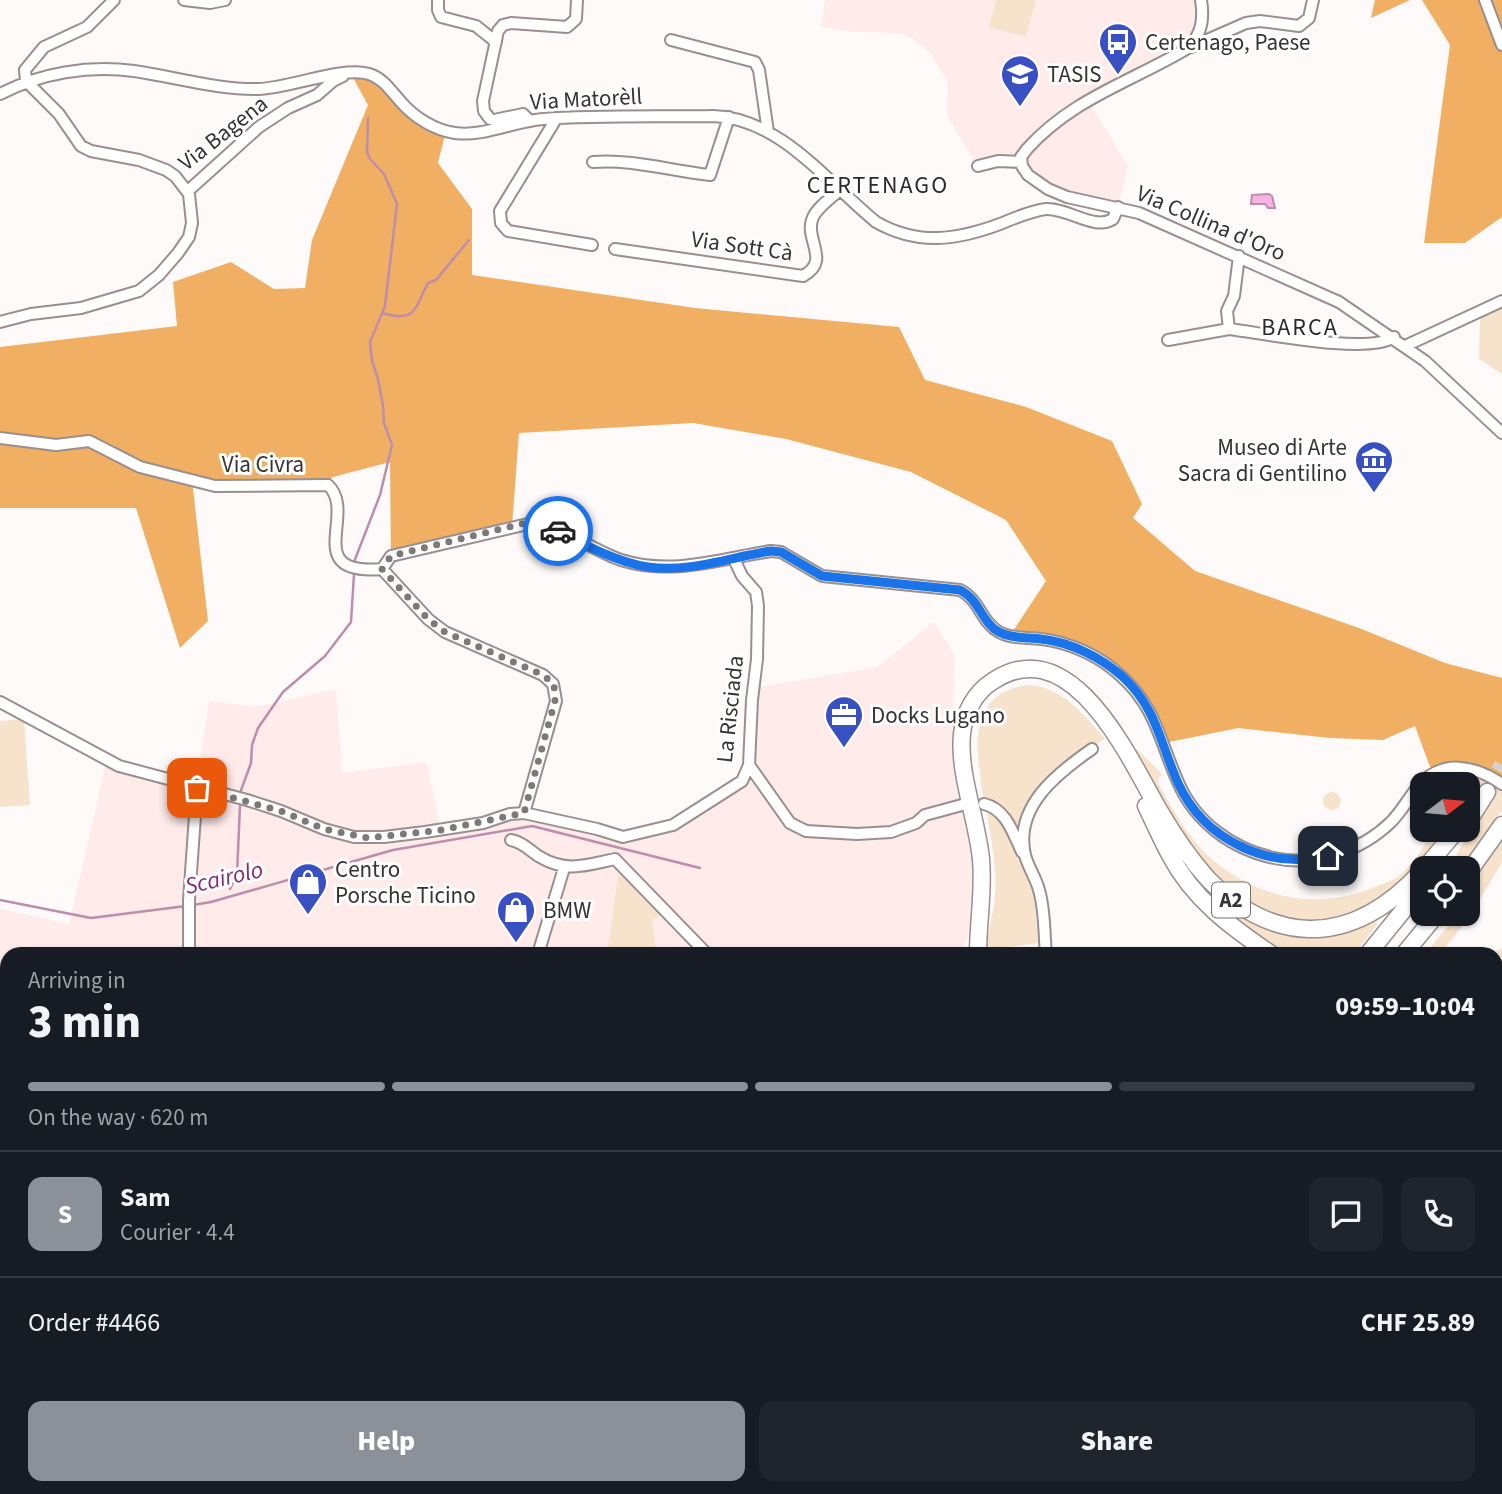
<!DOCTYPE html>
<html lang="en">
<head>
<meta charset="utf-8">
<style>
  :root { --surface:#171b24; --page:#20242c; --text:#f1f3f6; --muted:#9ea1a6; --line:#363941; --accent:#8c9099 }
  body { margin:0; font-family:"Source Sans 3",sans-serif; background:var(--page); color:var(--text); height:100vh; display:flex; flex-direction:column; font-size:26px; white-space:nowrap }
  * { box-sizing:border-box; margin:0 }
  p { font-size:23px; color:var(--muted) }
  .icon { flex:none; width:38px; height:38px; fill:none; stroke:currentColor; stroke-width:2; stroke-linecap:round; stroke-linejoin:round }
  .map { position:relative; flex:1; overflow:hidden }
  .panel { position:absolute; left:0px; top:947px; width:1503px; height:548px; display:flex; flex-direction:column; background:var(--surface); border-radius:21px 21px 0 0; box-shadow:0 2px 5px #0004 }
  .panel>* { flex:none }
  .needle { width:46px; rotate:74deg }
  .controls { position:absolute; left:1410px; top:772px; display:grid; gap:14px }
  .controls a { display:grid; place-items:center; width:70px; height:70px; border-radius:14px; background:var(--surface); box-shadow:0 2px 5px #0004; font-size:35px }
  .pin { position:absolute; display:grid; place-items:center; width:60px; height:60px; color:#fff; margin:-30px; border-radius:14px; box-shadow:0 4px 10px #0006 }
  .courier { position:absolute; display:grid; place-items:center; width:70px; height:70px; margin:-35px; border:5px solid #1a73e8; border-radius:50%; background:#fff; color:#222; box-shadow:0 2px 9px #0007 }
  .summary em { font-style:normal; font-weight:800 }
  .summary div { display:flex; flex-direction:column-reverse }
  .summary { display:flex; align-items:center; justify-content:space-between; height:119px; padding:0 28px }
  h1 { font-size:46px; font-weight:800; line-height:52px }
  .bar { display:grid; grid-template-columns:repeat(4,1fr); gap:10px 7px; align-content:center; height:84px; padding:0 28px }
  .bar i { height:9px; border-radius:5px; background:var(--line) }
  .bar .on { background:var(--accent) }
  .bar p { grid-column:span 4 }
  .line { display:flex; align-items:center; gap:18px; padding:0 28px; border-top:2px solid var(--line) }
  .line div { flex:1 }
  .round { display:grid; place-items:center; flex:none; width:74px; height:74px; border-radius:14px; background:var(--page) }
  .button { display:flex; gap:14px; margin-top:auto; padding:14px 28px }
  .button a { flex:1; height:80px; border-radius:14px; background:var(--accent); color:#fff; font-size:28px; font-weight:800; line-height:80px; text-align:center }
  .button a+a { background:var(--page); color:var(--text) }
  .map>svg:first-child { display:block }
  .built { fill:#ffebea }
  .green { fill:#f7e2cc }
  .forest { fill:#f0af62 }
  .water { fill:#f6b4e2; stroke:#bd8dad; stroke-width:2 }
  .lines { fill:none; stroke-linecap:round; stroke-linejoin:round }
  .stream { stroke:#bd8dad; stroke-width:2.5 }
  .highway-tunnel { stroke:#d7d2d2; stroke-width:16; stroke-dasharray:16 8; stroke-linecap:butt }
  .minor-casing { stroke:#998f8e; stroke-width:14 }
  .major-casing { stroke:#998f8e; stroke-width:18 }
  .highway-casing { stroke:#998f8e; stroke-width:19 }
  .minor { stroke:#fff; stroke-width:10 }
  .major { stroke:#fff; stroke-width:14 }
  .highway { stroke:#fff; stroke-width:16 }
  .done { stroke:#7d7978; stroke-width:7; stroke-dasharray:0 12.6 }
  .route { stroke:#1a73e8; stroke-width:9 }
  .labels { text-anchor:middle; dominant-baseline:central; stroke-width:6; stroke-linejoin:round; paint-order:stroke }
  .shield { fill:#fff; stroke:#737070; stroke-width:2 }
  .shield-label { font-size:21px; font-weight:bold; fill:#373332 }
  .poi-label { font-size:23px; fill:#373332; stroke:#fff; text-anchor:start }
  .street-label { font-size:23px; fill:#373332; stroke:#fff }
  .neighbourhood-label { font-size:24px; letter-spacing:2px; fill:#2f2727; stroke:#fff }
  .water-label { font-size:24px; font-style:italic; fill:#872a73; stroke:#fff }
</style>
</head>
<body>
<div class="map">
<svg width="1502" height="1494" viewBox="0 0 1502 1494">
  <rect width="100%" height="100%" fill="#fffafa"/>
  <path class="built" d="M825 0H1201L1196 41 1087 99 1128 166 1118 207 1048 189 1021 162 978 166 947 116 948 82 931 54 912 38 899 33 855 32 821 27Z
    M934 622 954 655 953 749 972 857 973 906 968 936 961 954H7V1227L0 1226V909L69 924 107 759 196 787 209 701 256 707 336 689 342 773 426 762 441 830 524 813 623 837 673 825 742 780 749 765 754 688 877 667Z"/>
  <path class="green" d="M996 0H1036L1026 37 989 27Z
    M1502 305V374L1479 359 1480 317Z
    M1027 685C1063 687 1083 714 1105 739L1080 753 1029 800 1022 824 1021 843C1010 830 995 817 986 802 981 794 981 780 980 771 973 730 979 692 1027 685Z
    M24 719 30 805 0 807V721Z
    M1137 749 1162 774 1158 779 1159 785C1173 809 1187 836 1207 855 1255 898 1315 912 1375 887 1383 884 1392 881 1399 876 1414 864 1424 845 1435 830H1442C1393 909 1307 960 1226 886 1185 850 1160 797 1134 750Z
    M1468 772 1502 789V811L1468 860 1459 868H1453L1457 853 1489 803 1481 787 1475 790 1468 798V784H1454L1448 773Z
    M1323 801a9 9 0 1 1 18 0a9 9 0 1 1-18 0Z
    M986 808 998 814 1033 880 1038 943 1000 948 987 946C988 929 994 913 995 896 997 866 991 837 986 808Z
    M1502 838V862L1471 915 1446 947 1448 954H1425L1458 914H1468C1468 885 1487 861 1502 838Z
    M1177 851 1219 897 1333 933 1376 921 1377 925 1354 954H1316L1304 949 1296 954H1283L1242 927 1192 879Z
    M622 875 661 915 652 920 656 954H607L618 877Z
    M1502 948V1112L1496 1118V954H1488Z
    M1019 1488H1053L1067 1494H1032Z
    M1166 1488H1241L1244 1494H1164Z"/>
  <path class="forest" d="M1375 0H1410L1371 18Z
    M1422 0H1502V217L1465 243H1424L1450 45Z
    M366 73 403 104 446 131 438 163 472 209V275L695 308 899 327 925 380 1026 407 1112 441 1142 504 1133 518 1195 571 1359 628 1445 663 1502 678V779C1475 761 1461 763 1430 767L1415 726 1383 740 1330 738 1238 728 1169 742 1155 710 1138 687 1045 634 1013 631 1046 581 1006 520 911 472 786 439 693 423 519 433 512 526 391 556 390 462 333 477 324 484 192 480 208 621 180 648 136 508H0V347L177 326 173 282 231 262 274 289 305 288 312 240 368 105 351 74Z
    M0 1305 7 1306V1488H487L486 1494H0Z
    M621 1488H677L680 1494H616Z
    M878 1488H996L1009 1494H926L921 1489 912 1494H884Z"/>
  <path class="water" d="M1269 194 1272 196 1275 208H1268L1265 204H1251L1252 195Z"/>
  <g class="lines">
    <path class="stream" d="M382 313C417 323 414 309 428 283L436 280 469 240
      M354 562 380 495 392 445 384 423 383 406 378 379 372 361 370 342 385 306 397 204 384 174 370 159 367 152 368 118
      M240 793 251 763 252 745 258 728 283 692 325 656 351 622 354 574
      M230 889 237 875 240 805
      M0 900 91 918 186 906
      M193 905 211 902 393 850 532 826 700 868"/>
    <path class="highway-tunnel" d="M1487 792 1502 765"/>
    <defs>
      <path id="minor" d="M184 0 210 3 225 0
        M438 0V10L441 17 476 26 496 42
        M1201 0C1204 19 1202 34 1188 48 1131 82 1073 98 1027 149L1021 157 1022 166 1028 175 1048 189 1067 197 1139 213 1339 302 1425 361 1502 433
        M1485 0 1502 45
        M671 40 755 62 759 70 768 132
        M1191 47 1246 23 1260 21 1299 26 1309 18 1313 0
        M26 81 25 70 44 47 87 27 114 0
        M0 94C41 73 88 65 134 71 176 77 217 90 259 89 290 88 343 66 369 74 383 78 391 91 401 102 414 117 434 130 455 133 484 137 514 121 543 119 600 115 657 117 713 116 780 118 828 183 876 222 918 246 957 240 1000 224 1015 218 1030 211 1046 209 1069 208 1094 231 1113 219L1118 207
        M556 119 500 211 501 223 508 231 592 245
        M530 121 523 114 494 120 490 119 484 111 483 101 498 31 503 25 511 23 567 27 576 19 577 0
        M593 162C633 159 671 171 710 175L729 117
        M978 166 998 161 1021 162
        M189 190 259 127 288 108 317 95 333 81 343 76
        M615 249 803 276C831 261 805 240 812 220 815 209 831 198 839 191
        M0 322 31 314 81 308 139 291 159 275 178 253 189 237 192 223 189 194 175 176 166 170 139 160 91 151 81 146 59 114 26 81
        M1229 329C1263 333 1368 355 1394 337
        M1168 340 1229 329 1227 311 1234 296 1239 256
        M1405 346 1502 301
        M0 438 56 445 89 441 140 467 215 486 328 485C358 513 300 576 382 569
        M382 569 391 556 532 523C559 525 594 551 621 560 672 576 720 559 771 551L781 552 822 576 960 590C980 600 981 622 999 632 1011 639 1027 637 1041 639 1069 642 1100 656 1121 676 1156 707 1160 742 1178 782 1195 822 1232 849 1274 858 1315 867 1361 851 1391 822 1401 812 1408 799 1417 788 1441 758 1474 765 1502 784
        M382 569 428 619 445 632 543 675 553 684 556 701 524 813
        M0 702 119 766 247 800 281 811 324 829 354 837H384L425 832 483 823 510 814 524 813 597 829 623 837
        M749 765 790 823 806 831 857 834 891 832 916 823 925 815 962 805
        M984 804C1006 809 1013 833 1022 852
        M623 837 673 825 742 781 749 765 752 700 757 659 758 606 756 592 742 576 734 559
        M511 840C523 842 530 851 540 857 567 873 587 865 615 859
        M615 859 707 954
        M189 954V900L197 788
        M538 954 564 868
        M1046 954C1044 933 1045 910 1039 890 1036 878 1028 867 1025 855 1014 807 1056 774 1092 749
        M1501 1150 1502 1153
        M1496 1266 1502 1265
        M1496 1290 1502 1287
        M0 1302H7
        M1496 1467 1502 1471
        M742 1488 746 1494
        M1374 1488 1379 1494"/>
      <path id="major" d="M0 1017 7 1016
        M1247 1488 1253 1494
        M1151 1494 1153 1488"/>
      <path id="highway" d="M1146 806C1154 822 1161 839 1170 855 1193 899 1231 927 1271 954
        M1468 822 1487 792
        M1425 868 1457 830
        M1468 873 1502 825
        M978 954C978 922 984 890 981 859 977 819 958 773 962 734 964 713 975 692 993 681 1072 629 1129 758 1159 810 1173 834 1189 858 1208 879 1235 907 1270 928 1309 929 1355 930 1393 903 1423 870
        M1368 954 1423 886
        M1404 954 1437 914
        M0 1244 7 1245
        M0 1262 7 1264
        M1009 1488 1021 1494
        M1067 1488 1081 1494
        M1122 1488 1137 1494"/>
    </defs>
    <use href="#minor" class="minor-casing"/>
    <use href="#major" class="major-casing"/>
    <use href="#highway" class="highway-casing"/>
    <use href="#minor" class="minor"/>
    <use href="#major" class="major"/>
    <use href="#highway" class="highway"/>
  </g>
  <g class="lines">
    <path class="done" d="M197 788 281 811 324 829 368 838 441 830 524 813 555 701 554 684 543 675 445 632 428 619 382 569 391 556 525 523H538L558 531"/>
    <path class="route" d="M558 531C585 545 617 562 648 567 689 573 731 557 771 551L781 552 822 576 960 590C980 600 981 622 999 632 1012 639 1027 637 1041 639 1070 642 1100 657 1122 676 1157 708 1160 743 1178 783 1204 840 1268 870 1328 856"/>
  </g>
  <defs>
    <symbol id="bus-pin" viewBox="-11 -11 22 30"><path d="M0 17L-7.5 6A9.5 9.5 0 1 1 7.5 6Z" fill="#3850c2" stroke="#fff"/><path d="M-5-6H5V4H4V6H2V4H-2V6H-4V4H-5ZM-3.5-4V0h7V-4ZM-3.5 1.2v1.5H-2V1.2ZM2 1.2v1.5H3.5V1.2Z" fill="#fff"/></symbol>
    <symbol id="school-pin" viewBox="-11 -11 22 30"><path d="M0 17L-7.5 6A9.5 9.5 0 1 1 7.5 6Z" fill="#3850c2" stroke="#fff"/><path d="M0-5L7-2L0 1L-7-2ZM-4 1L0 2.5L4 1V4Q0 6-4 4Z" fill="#fff"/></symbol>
    <symbol id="museum-pin" viewBox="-11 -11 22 30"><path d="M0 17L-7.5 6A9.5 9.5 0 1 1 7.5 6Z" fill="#3850c2" stroke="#fff"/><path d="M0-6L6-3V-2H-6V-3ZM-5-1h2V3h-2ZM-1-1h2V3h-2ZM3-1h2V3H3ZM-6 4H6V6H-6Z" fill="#fff"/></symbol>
    <symbol id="office-pin" viewBox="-11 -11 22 30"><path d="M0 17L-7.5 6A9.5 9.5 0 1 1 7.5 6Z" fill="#3850c2" stroke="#fff"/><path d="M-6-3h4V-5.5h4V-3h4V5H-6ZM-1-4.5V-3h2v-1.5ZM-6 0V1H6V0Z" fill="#fff"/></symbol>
    <symbol id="shop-pin" viewBox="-11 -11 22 30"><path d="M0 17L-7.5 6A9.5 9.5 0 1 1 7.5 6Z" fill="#3850c2" stroke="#fff"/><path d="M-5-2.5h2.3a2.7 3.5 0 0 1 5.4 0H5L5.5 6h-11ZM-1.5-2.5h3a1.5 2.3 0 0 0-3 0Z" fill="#fff"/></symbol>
  </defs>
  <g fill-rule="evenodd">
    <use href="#bus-pin" x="1096" y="20" width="44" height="60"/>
    <use href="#school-pin" x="998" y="52" width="44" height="60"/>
    <use href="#museum-pin" x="1352" y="438" width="44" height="60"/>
    <use href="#office-pin" x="822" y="693" width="44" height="60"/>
    <use href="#shop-pin" x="286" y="860" width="44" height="60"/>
    <use href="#shop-pin" x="494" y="888" width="44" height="60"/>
  </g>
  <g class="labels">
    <rect class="shield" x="1212" y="882.5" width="38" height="35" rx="5"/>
    <g class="shield-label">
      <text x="1231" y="900">A2</text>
    </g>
    <g class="poi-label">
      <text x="1145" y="42">Certenago, Paese</text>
      <text x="1047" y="74">TASIS</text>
      <text x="1347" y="447" text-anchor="end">Museo di Arte<tspan x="1347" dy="26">Sacra di Gentilino</tspan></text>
      <text x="871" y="715">Docks Lugano</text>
      <text x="335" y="869">Centro<tspan x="335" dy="26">Porsche Ticino</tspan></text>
      <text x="543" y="910">BMW</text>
    </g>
    <g class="street-label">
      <text transform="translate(586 99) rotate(-3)">Via Matorèll</text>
      <text transform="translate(223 133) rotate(-38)">Via Bagena</text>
      <text transform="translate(1211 223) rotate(23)">Via Collina d'Oro</text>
      <text transform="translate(742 246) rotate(8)">Via Sott Cà</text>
      <text x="263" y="464">Via Civra</text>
      <text transform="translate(730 709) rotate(-84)">La Risciada</text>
    </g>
    <g class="neighbourhood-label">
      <text x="878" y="185">CERTENAGO</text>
      <text x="1300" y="327">BARCA</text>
    </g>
    <g class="water-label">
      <text transform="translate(224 878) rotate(-13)">Scairolo</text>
    </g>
  </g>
</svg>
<div class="controls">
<a><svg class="needle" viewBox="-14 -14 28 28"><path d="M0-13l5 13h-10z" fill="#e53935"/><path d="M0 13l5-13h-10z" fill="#9ea1a6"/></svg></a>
<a><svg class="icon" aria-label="locate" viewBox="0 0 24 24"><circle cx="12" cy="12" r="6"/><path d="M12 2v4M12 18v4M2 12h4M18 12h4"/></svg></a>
</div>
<div class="pin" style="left:197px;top:788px;background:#ea580c"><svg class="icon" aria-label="bag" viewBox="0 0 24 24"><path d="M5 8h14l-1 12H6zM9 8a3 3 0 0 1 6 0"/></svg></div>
<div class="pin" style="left:1328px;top:856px;background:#1f2937"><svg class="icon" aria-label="home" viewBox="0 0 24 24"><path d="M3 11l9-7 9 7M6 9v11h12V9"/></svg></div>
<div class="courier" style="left:558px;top:531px"><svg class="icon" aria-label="car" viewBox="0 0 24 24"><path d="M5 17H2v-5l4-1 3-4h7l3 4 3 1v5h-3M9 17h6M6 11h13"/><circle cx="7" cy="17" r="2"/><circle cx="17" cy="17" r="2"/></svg></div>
<section class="panel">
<div class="summary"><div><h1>3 min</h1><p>Arriving in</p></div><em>09:59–10:04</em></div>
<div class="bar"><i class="on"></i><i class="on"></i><i class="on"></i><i></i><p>On the way · 620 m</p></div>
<div class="line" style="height:126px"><b class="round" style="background:var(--accent);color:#fff">S</b><div><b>Sam</b><p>Courier · 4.4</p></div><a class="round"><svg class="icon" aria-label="chat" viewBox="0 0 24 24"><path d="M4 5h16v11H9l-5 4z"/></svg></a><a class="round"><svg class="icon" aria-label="phone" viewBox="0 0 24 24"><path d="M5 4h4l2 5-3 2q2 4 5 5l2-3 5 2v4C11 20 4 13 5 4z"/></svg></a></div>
<div class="line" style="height:91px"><div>Order #4466</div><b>CHF 25.89</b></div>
<div class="button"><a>Help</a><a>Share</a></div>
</section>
</div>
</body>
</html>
